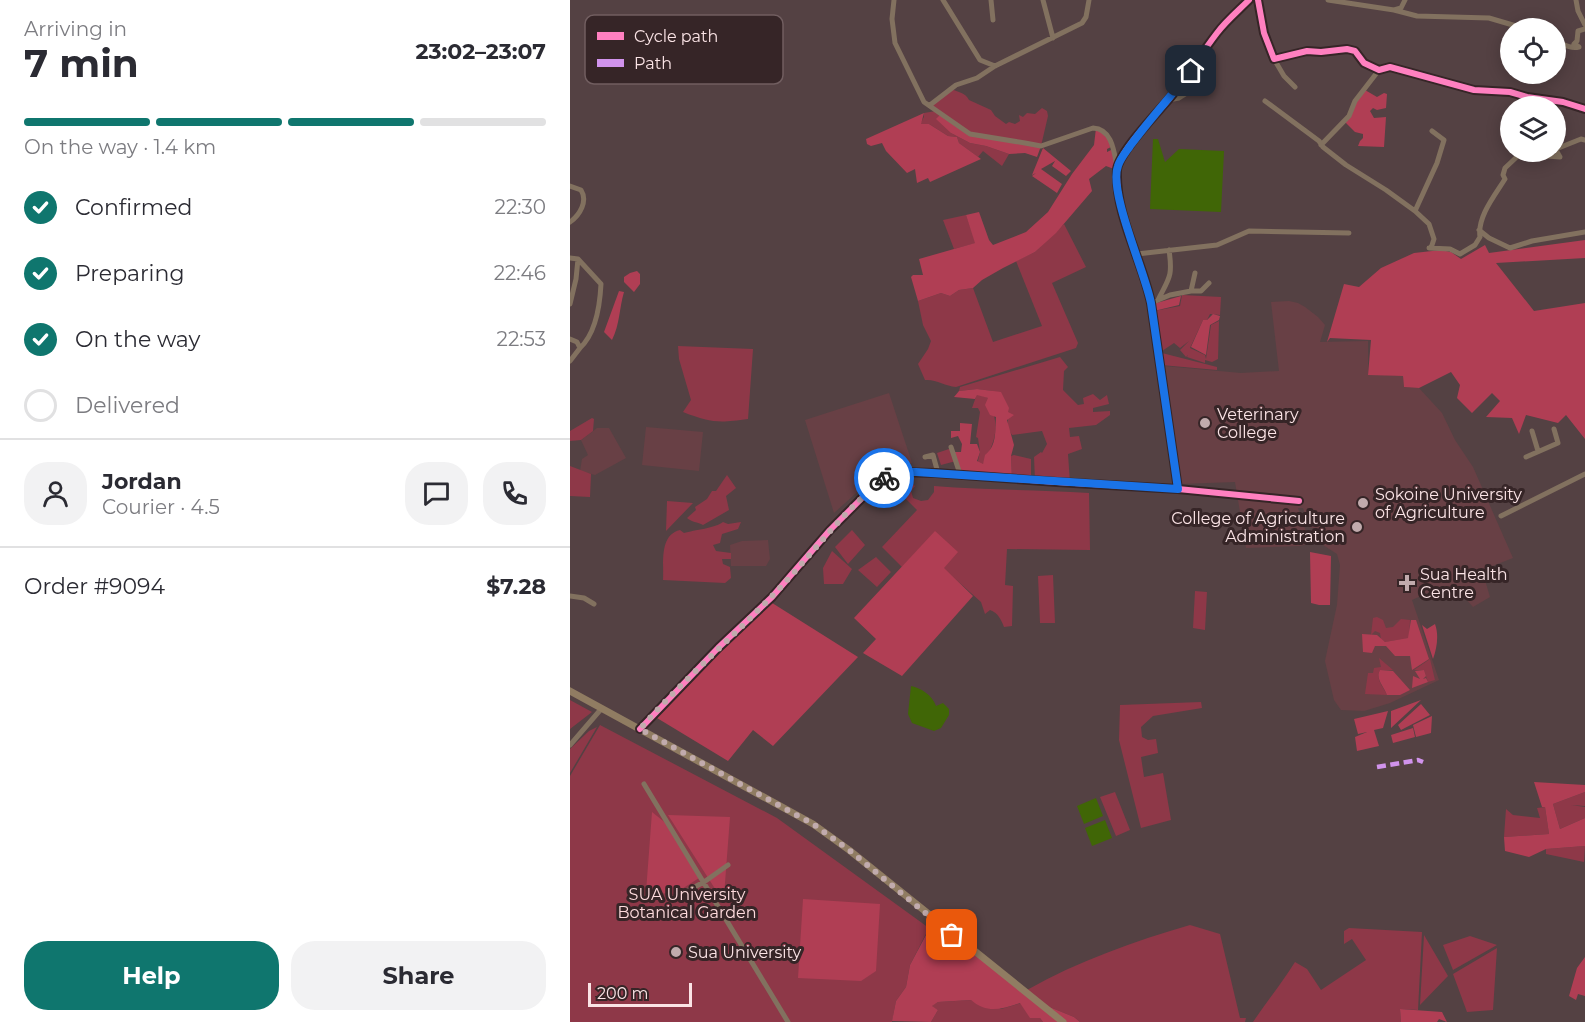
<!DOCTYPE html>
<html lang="en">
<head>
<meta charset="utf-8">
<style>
  :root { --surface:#fff; --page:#f2f2f3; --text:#2b2b33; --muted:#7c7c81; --line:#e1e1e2; --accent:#0f766e }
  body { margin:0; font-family:Montserrat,sans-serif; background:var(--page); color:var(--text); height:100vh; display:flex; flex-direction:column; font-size:22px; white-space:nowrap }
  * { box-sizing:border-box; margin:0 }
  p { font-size:20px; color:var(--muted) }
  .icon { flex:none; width:33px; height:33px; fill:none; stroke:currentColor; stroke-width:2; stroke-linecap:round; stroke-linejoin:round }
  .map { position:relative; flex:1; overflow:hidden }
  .side { display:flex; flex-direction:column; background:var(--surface); width:570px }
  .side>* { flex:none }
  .controls { position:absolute; left:930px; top:18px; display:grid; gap:12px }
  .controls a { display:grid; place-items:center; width:66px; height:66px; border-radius:50%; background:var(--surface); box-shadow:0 3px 15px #0003; font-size:30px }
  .scale { position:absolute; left:18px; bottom:15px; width:104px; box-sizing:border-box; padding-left:6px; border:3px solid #fbe4e6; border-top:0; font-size:16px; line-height:21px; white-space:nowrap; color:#fbe4e6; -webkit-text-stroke:4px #362527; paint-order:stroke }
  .pin { position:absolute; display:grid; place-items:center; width:51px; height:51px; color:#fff; margin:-26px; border-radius:12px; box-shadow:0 3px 9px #0006 }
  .courier { position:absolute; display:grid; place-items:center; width:60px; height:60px; margin:-30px; border:4px solid #1a73e8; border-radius:50%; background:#fff; color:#222; box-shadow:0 2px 8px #0007 }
  .overview em { font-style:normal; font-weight:700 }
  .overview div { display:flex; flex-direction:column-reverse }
  .overview { display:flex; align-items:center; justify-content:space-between; height:102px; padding:0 24px }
  h1 { font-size:39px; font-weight:700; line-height:45px }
  .bar { display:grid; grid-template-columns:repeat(4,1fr); gap:9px 6px; align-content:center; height:72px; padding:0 24px }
  .bar i { height:8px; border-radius:4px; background:var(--line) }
  .bar .selected { background:var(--accent) }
  .bar p { grid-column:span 4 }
  .line { display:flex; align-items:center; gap:15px; padding:0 24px; border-top:2px solid var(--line) }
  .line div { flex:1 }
  .round { display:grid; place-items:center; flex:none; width:63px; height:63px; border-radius:24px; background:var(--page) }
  ol { padding:0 24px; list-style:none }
  li { display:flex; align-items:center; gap:18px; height:66px }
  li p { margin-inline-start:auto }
  li .icon { padding:6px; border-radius:50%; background:var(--accent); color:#fff; stroke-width:4 }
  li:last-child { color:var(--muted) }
  li i { width:33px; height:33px; border:3px solid var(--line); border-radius:50% }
  .cta { display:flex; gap:12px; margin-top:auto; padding:12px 24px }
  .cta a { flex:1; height:69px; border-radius:24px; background:var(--accent); color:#fff; font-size:24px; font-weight:700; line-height:69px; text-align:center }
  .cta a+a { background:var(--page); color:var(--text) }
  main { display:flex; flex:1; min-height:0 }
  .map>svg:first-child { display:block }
  .built { fill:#684045 }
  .green { fill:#8e3848 }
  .forest { fill:#b03e54 }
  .water { fill:#406606 }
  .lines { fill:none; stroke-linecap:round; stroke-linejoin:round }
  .minor { stroke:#82715f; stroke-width:5 }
  .major { stroke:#907c62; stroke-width:7 }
  .quiet { stroke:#d193ec; stroke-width:4.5; stroke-dasharray:9 4.5; stroke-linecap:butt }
  .cycleway-casing { stroke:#362527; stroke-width:10 }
  .cycleway { stroke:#ff80c0; stroke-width:6 }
  .done { stroke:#c1abad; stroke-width:6; stroke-dasharray:0 10.8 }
  .route { stroke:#1a73e8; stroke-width:8 }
  .poi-dot { fill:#c1abad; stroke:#362527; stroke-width:2 }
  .labels { text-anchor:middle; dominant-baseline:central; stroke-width:6; stroke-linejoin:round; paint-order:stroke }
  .poi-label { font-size:16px; fill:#fbe4e6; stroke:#362527; text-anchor:start }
  .park-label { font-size:16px; fill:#fedbdd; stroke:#362527 }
  .key { fill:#362527; stroke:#715e60; stroke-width:1.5 }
  .key-label { font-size:16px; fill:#fbe4e6 }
</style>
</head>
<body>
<main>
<section class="side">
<div class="overview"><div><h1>7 min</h1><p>Arriving in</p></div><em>23:02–23:07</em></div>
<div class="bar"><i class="selected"></i><i class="selected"></i><i class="selected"></i><i></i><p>On the way · 1.4 km</p></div>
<ol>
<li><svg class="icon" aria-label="check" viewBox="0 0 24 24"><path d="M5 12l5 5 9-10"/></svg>Confirmed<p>22:30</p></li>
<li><svg class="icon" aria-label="check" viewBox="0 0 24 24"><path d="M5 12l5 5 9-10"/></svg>Preparing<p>22:46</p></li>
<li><svg class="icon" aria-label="check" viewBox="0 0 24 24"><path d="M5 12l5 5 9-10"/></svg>On the way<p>22:53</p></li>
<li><i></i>Delivered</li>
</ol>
<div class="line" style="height:108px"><a class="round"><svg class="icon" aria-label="person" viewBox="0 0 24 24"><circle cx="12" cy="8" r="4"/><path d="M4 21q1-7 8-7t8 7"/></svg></a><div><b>Jordan</b><p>Courier · 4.5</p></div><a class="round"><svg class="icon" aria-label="chat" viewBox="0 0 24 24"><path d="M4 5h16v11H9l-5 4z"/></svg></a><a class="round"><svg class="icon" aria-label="phone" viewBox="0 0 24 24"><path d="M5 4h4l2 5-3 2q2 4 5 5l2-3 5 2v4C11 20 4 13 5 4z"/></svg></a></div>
<div class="line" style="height:78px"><div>Order #9094</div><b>$7.28</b></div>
<div class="cta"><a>Help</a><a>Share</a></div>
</section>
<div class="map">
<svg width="1015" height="1022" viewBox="0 0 1015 1022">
  <rect width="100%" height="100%" fill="#544143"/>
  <path class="built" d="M719 301 728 303 735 307 748 317 755 325 750 342 798 341V374L833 376 834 387 849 388 872 413 885 440 903 467 943 558 912 570 920 597 903 607 896 599 873 586 842 600 869 680 820 703 794 711 771 710 764 700 755 661 767 605 770 565 767 554 750 543V530L739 527 733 508H728L735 529 743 542 730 546 676 548 665 482 610 484 594 366 671 373 709 371 701 302Z
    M319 393 342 463 315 467 264 513 235 420Z
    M76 427 133 432 129 471 72 465Z
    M27 428H39L56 458 25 475 10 471 12 459 18 455 11 440Z
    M198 540 200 559 196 566H161L160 545 172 541Z"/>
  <path class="green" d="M381 89C388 92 396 93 399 100L421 110 425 116 436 124 439 122 445 124 450 121 449 115 453 117 457 113 465 114 472 108 477 111 478 116 471 146 381 133 400 143 416 146 439 154 432 166 413 151 408 157 389 143 387 137 378 136 359 124H350L354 117V113L366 111 360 105Z
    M396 215 406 243 384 249 373 220Z
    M494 224 516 267 482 283 508 343 506 348 386 387C375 386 366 379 355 380L348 364 358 349 361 341 353 325 348 301 371 293 380 296 389 290 403 288 423 342 472 326 446 261 465 252Z
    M612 295 651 297 650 315 640 314 637 320H633L620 348 635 355 636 359 641 325 649 321 648 359 642 362 635 360V363L617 357 618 355 616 357 610 350 619 341 610 348 604 343 592 351 588 350 584 311 610 306Z
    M108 346 183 349 178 419C149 423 141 423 113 412L121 400 109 359Z
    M588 352 647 367V370L591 365Z
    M490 357 498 367 494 371 493 390 508 405 514 404 513 398 523 394 530 400 537 395 539 404 523 408V412L540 411V415L526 425 499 428 500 437 509 436 512 449 498 454 500 483 465 481 464 457 471 452 472 453 477 444 472 431 442 435 438 428V412L422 391 407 389 389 391 390 387Z
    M407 394 418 398C430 426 427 438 413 464L407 465 410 452 408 438 406 437 410 412 408 408H402Z
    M22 418 24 419 23 431 11 440 0 441V431Z
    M382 448 386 461 371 465 367 453Z
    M444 455 461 459V478L442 477 441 456Z
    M0 466 21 474 20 497 0 496Z
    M157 475 166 488 156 496 159 510 133 525C128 522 121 522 117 518L126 510 125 507 137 499 142 491H146Z
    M322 479 341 483 345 486 341 491 343 498 351 501 358 500 364 492V486C415 490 467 490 519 493L520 550 437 549 435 585 443 586 442 626 434 627C431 619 428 613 420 610L415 614 411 602 373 568 365 532 332 567 312 547 347 510 320 483V481Z
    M97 501 123 503 96 531Z
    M153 522 158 524 171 522 168 529 152 534 150 543 143 545 146 551 161 553V559H152L153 564 160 567 161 578 155 583 93 580C94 563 89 535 110 530L114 533C124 530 146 528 153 522Z
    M282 530 295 545 278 564 265 547Z
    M262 551 282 569 273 584H254L253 568Z
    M306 557 321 572 307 587 288 570Z
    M483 575 485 623H470L468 576Z
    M625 591 637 592 635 630 623 628Z
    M807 617 813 620 816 628 823 627 831 619 840 620 839 638 815 642 811 639 810 633 805 631 801 635 803 618Z
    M809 658 823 670H810C805 679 813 686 817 695L795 694 798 673H803L804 668 811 667Z
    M860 659 865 680 858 682 854 670H844Z
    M0 700 22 712 0 729Z
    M631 702 632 708 583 716 571 727 572 737 578 740 586 739 588 753 571 757 574 777 593 773 601 820 571 828 549 740 550 705Z
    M30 725 207 818 359 928 340 965 336 987 326 1001 322 1022H325H0V776Z
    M27 727 0 773V749L19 731Z
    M545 792 560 830 546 836 530 797Z
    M1015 792V806L1001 805 1015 807V818L990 829 983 804Z
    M975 807 979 834 934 837 936 809 943 815 970 818 967 808Z
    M1015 846 1014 862 976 854V849Z
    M620 925 650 934 670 1018H676L675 1022H510L504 1017 477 1006 457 990C508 961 565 941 620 925Z
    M779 928 852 932 848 1010 830 1009 831 1022H683C697 1001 712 983 725 962L737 969 751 990 796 960 782 939 774 944V931Z
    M854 935 878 976 850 1005Z
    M900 936 927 945 883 970 873 945Z
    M927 948 923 1010 897 1012 883 974Z
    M401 1000 431 1009 451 1003 460 1017 470 1018 473 1022H361L368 1010 361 1006 368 1002Z"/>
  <path class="forest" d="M795 90 807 97 814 93 817 94 816 108 807 110 803 108 800 111 804 118 816 117 814 147 788 146 790 141 793 138V134L785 132 776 123 772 122Z
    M354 113 351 124H359L378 136 387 137 389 143 411 159 360 182 358 178 347 183 345 169 337 173 316 151 312 143 301 146 297 144 296 139Z
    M370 115 400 134 471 146 467 157 455 153 439 154 416 146 400 143 381 133 366 119Z
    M526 128H530L543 146 537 149V152L543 149 547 167 544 169 536 166 519 179 522 191 486 233 465 252 433 268 412 280 403 288 389 290 380 296 371 293 348 301 341 277 343 275H353L349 259 405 243 396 215 409 212 419 240 423 245 456 232 478 212 502 174 524 145Z
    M473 148 501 171 496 176 482 166 485 161 471 169 492 184 487 193 462 176 466 173 462 175Z
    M1015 240V258L926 263 964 311 1015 303V439L996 415 988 423 956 415 949 434 942 418 916 417 930 401 922 393 902 413 887 398 890 385 881 372 849 388 834 387 833 376 798 375 801 340 760 338 757 342 774 284 789 287 811 268 844 253 871 250 881 252 891 259 915 245 919 253Z
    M67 271 70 274V284L64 292 54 282V277L60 273Z
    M49 291 54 292C49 309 50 324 42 340L34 332Z
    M611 296 609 305 584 311 583 304Z
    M643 314 650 316 649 320 640 325 636 355 621 347 633 320H637Z
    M407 389 431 392 439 408 438 412 444 415 437 420 444 445 441 456 442 479 392 473 383 452H391L392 444 388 436 381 438V431H390V423L402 424 400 444H407L410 452 407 461 413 464 415 455C427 446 425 431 426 417L420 415 415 405 418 398 407 395 405 399 384 397 389 391Z
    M365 531 388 552 374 568 403 596 332 676 293 653 306 639 284 618Z
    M740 552 761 556 760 605H749L741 603Z
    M199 601 288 657 203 746 183 730 158 761 87 718Z
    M841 620H846L859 659 842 670 840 656H825L816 646H805L802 653 793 652 792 634 807 635 815 642 838 638Z
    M865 624C869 635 867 648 863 659L852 625 857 629Z
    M810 670 823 671 840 690 830 695H817C814 686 805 679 810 670Z
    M854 670 856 676 853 679 856 678 858 682 842 688 843 676 850 679 845 671Z
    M851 700 821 728V711Z
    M851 704 860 715 831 730 828 725Z
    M818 711 813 728 804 730 809 746 787 751 785 737 797 732 788 734 784 719Z
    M862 716 861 733 846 737 843 725Z
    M843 728 845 737 823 743 821 735Z
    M964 782 1015 785V792L983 804 990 829 1015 818V846L976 849 959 857 935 851 934 837 979 834 975 807H972Z
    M82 812 97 824 129 878 104 894 76 892Z
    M98 815 160 817 154 896 149 895Z
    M233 899 310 904 306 971 291 981 228 978Z
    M364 920 477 1006 504 1017 510 1022H473L470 1018H460L450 1003C432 1009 417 1014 401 1000L368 1002 362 1006 368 1010 361 1022 322 1021 326 1001 336 987 340 965Z
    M1015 957V996L1008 994 1006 1000 999 996 1007 968Z
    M830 1009 872 1012 877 1022 869 1019 867 1022H831Z"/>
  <path class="water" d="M583 139H588L595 162 609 149 654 151 651 212 580 209Z
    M341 686C351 688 362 695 366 706L373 703 379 709V715L371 728 364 731 342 723 338 714Z
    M526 798 533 816 514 824 507 806Z
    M535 820 542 838 522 846 515 828Z"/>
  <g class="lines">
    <path class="minor" d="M324 0 322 19 325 43 354 102 400 134 455 143 471 146 523 128C542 129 544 151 547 167
      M373 0 410 60 425 66
      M421 0 423 20
      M473 0 483 38
      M688 0 694 33 704 59 737 51 751 52 777 49 785 51 794 63 809 70 820 67 904 90 940 92 957 97 993 102 1015 109
      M758 0 824 10 831 8 835 0
      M1006 0 1008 11 1015 25
      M824 10 847 16 919 18 953 28
      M986 41C993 44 1000 49 1009 47L1004 44 1007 41 1008 31 1015 29
      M704 59 714 76 725 87
      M598 100 609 98 639 79
      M695 101 749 141 753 147 776 165 816 190 845 211 859 224 864 239 861 248
      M360 105 386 85 407 78 425 66 512 23 516 17 519 0
      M751 145 779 116 785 101 809 70
      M986 149 1011 139 1015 140
      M956 152 964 155 990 157 986 150
      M0 186 11 190C18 201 10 215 0 222
      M845 211 867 163 874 140 862 131
      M909 230 919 238 940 248 962 241 1015 232
      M859 248 880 249 890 254 905 245 910 237C907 217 925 195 935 179L933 175 935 168 952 152
      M567 254 647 245 679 231 779 233
      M0 258 8 259 31 284C30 304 26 333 10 348
      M621 291H631L639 283
      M588 300C599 278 603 277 599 250
      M581 303 600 295 621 291 625 273
      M0 304 6 279 8 259
      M0 339 7 342 10 348 0 361
      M962 431 968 451
      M381 447 390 474
      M355 457 363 455 368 473
      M956 457 988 443 984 429
      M608 489 581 303C572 259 545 216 547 170 548 153 586 114 598 100 616 79 630 55 647 33 656 21 668 11 679 0
      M931 516 1015 474
      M0 596 14 598 24 604
      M70 729 148 648 202 597 260 530 312 478 326 472 366 473 487 482 608 489 729 501
      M0 745 32 708
      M74 784 218 1022
      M102 899 134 882 158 865"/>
    <path class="major" d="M0 691 243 824 279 850 493 1022"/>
    <path class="quiet" d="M807 767 848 760 853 762"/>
    <defs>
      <path id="cycleway" d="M688 0 694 33 704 59 737 51 751 52 777 49 785 51 794 63 809 70 820 67 904 90 940 92 957 97 993 102 1015 109
        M608 489 581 303C572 259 545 216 547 170 548 153 586 114 598 100 616 79 630 55 647 33 656 21 668 11 679 0
        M70 729 148 648 202 597 260 530 312 478 326 472 366 473 487 482 608 489 729 501"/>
    </defs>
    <use href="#cycleway" class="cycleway-casing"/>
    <use href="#cycleway" class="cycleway"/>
  </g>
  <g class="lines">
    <path class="done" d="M314 478C271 513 239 559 200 598 158 642 111 682 70 729L243 824 279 850 382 935"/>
    <path class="route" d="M314 478 326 472H346L608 489 581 303C575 272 538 191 548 166 550 159 556 152 560 146 579 120 601 96 621 71"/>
  </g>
  <g class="poi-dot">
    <circle cx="635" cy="423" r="6"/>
    <circle cx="793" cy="503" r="6"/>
    <circle cx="787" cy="527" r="6"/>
    <path d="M834 574h6v6h6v6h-6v6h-6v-6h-6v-6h6z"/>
    <circle cx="106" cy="952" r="6"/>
  </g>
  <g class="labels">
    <g class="poi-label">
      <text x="647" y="414">Veterinary<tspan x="647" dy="18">College</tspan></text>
      <text x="805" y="494">Sokoine University<tspan x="805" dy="18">of Agriculture</tspan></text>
      <text x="775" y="518" text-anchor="end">College of Agriculture<tspan x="775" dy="18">Administration</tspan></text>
      <text x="850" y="574">Sua Health<tspan x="850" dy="18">Centre</tspan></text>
      <text x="118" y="952">Sua University</text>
    </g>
    <g class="park-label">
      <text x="117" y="894">SUA University<tspan x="117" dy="18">Botanical Garden</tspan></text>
    </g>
  </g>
  <rect x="15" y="15" width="198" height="69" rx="9" class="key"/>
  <rect x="27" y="32" width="27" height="8" fill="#ff80c0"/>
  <rect x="27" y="59" width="27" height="8" fill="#d193ec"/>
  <g class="key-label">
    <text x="64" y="42">Cycle path</text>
    <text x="64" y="69">Path</text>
  </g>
</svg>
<div class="controls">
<a><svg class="icon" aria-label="locate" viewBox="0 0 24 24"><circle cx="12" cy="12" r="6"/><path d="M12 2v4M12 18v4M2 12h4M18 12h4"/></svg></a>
<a><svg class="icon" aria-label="layers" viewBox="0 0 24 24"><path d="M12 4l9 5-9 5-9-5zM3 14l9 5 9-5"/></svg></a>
</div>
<div class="scale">200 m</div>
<div class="pin" style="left:382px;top:935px;background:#ea580c"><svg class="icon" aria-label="bag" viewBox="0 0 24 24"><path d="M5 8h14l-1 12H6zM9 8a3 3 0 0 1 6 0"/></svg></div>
<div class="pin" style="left:621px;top:71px;background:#1f2937"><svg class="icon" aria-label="home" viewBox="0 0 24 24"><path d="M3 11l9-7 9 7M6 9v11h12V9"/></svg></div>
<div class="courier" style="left:314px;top:478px"><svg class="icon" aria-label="bike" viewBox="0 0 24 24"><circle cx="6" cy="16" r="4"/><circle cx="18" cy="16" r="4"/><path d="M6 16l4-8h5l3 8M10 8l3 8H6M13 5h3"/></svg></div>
</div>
</main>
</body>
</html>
